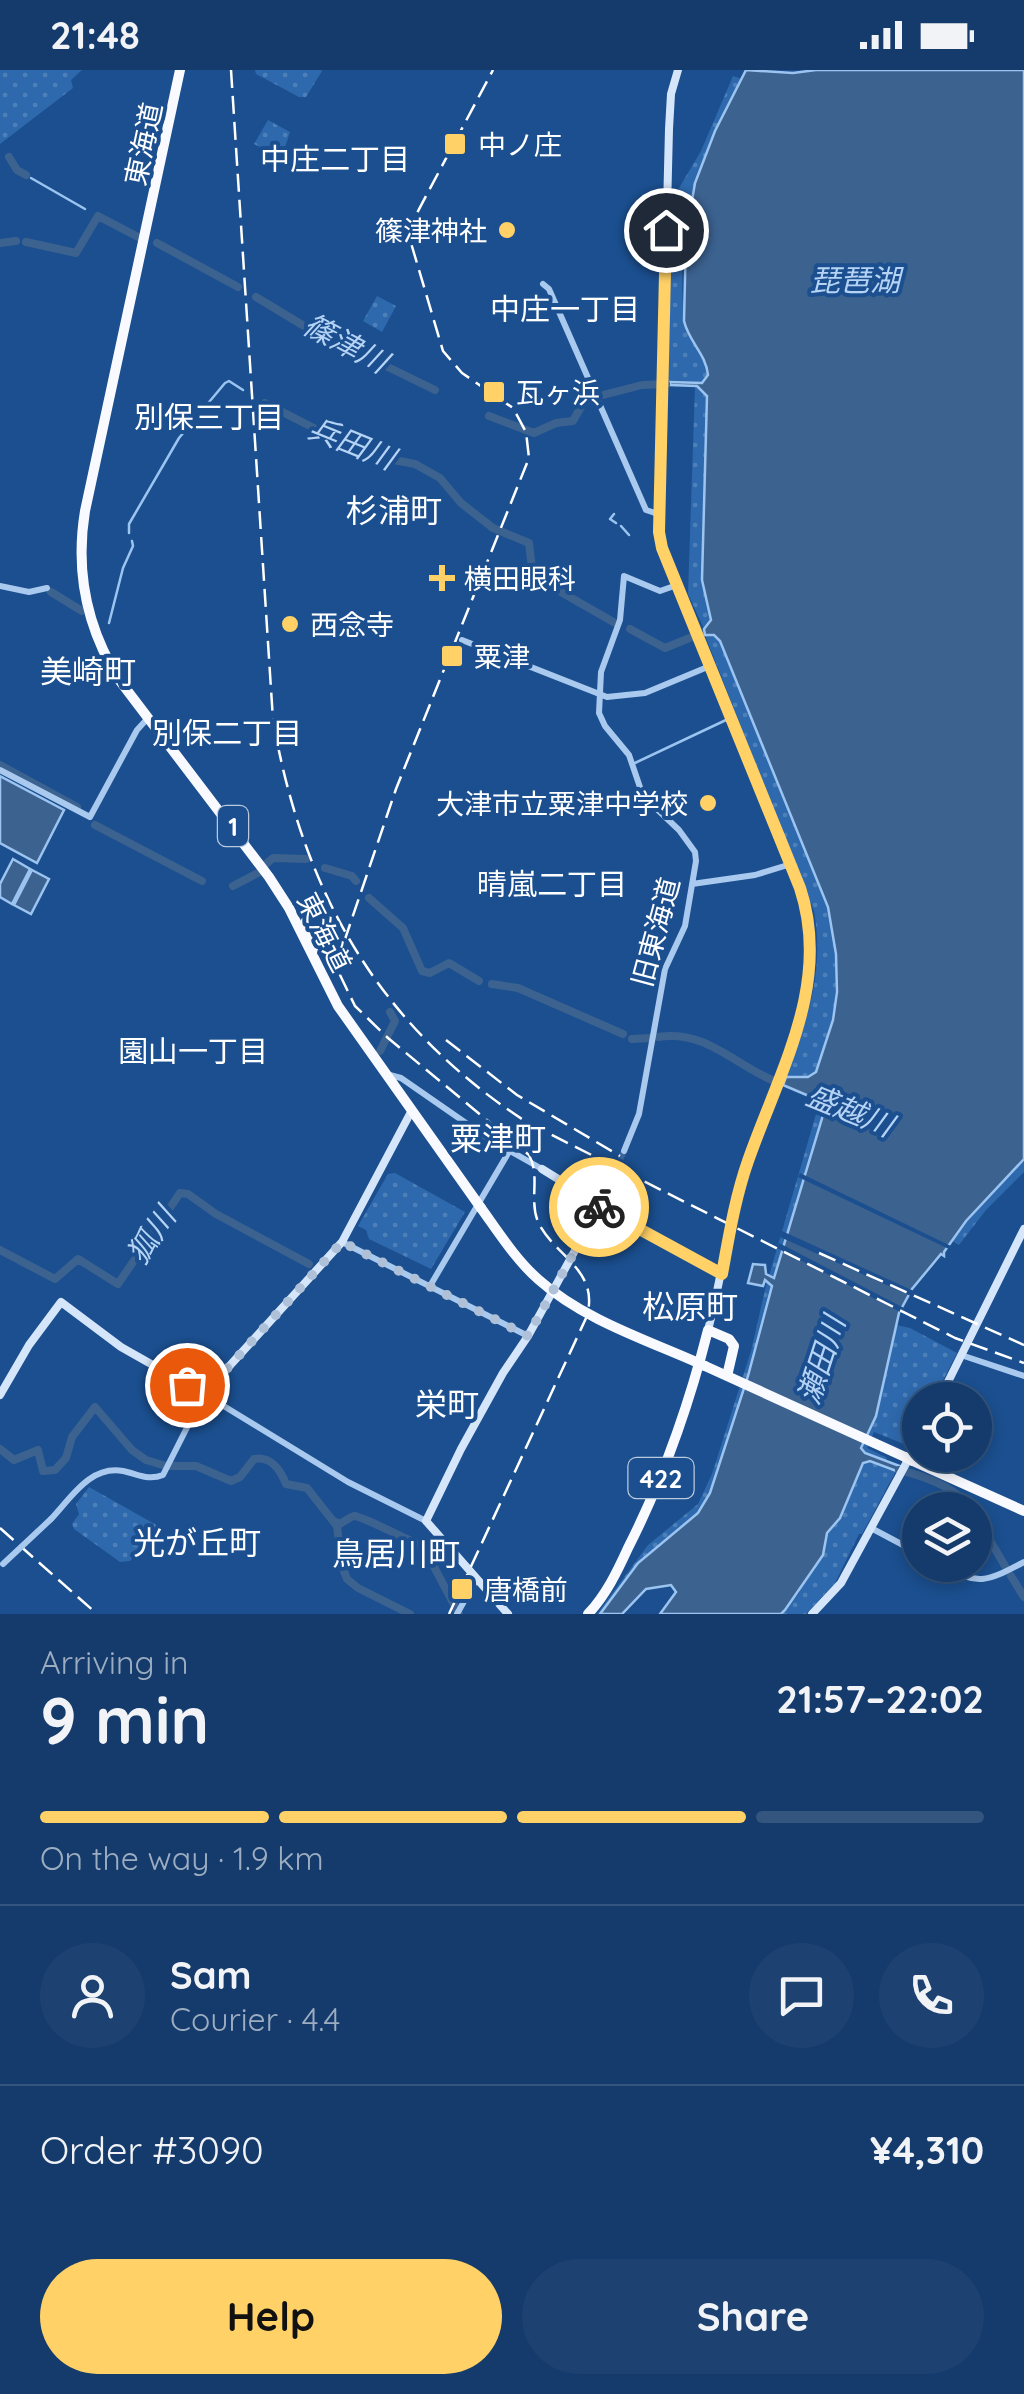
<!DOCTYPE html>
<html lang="en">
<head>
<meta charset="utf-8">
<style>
  :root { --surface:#143b6b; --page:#1d4271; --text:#f1f3f6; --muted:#9dadc1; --line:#33557e; --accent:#ffd166 }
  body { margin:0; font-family:Quicksand,"Noto Sans JP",sans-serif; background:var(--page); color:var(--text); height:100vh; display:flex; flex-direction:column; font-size:38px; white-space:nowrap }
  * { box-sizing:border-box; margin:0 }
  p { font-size:32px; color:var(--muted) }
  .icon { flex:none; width:55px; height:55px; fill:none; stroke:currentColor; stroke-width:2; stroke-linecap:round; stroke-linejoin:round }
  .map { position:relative; height:1544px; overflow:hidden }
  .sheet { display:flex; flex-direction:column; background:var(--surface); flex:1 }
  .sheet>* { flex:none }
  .fabs { position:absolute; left:902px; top:1312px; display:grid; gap:20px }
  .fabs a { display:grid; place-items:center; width:90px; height:90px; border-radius:50%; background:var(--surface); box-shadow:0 5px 15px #0003,0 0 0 2px var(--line); font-size:50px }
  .pin { position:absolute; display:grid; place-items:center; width:85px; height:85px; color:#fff; margin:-42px; border:5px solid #fff; border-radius:50%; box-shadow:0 2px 10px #0007 }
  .courier { position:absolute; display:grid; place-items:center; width:100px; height:100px; margin:-50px; border:8px solid #ffd166; border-radius:50%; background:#fff; color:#222; box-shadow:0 2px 12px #0007 }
  .headline em { font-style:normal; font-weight:700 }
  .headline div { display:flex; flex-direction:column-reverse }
  .headline { display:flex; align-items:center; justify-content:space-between; height:170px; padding:0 40px }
  h1 { font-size:65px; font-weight:700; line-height:75px }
  .bar { display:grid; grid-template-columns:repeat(4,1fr); gap:15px 10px; align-content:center; height:120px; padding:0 40px }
  .bar i { height:12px; border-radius:8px; background:var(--line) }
  .bar .selected { background:var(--accent) }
  .bar p { grid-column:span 4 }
  .line { display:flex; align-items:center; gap:25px; padding:0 40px; border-top:2px solid var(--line) }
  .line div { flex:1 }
  .round { display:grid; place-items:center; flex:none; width:105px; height:105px; border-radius:52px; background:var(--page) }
  .button { display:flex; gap:20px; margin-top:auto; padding:20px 40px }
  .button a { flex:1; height:115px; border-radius:60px; background:var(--accent); color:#111; font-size:40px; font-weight:700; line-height:115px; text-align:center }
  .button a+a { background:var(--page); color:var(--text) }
  .status { display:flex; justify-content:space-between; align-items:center; height:70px; padding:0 50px; background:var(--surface); direction:ltr }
  .status svg { height:28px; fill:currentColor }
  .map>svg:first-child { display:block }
  .park { fill:url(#park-dots) }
  .water { fill:#3c6290; stroke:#9cc4f0; stroke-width:2.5 }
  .pier { fill:#1b4f8f }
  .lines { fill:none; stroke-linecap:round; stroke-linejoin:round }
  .stream { stroke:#9cc4f0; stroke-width:2.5 }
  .river { stroke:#3c6290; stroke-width:8 }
  .tertiary-tunnel { stroke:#3d69a0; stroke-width:6; stroke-dasharray:6 3; stroke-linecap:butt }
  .tertiary { stroke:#a9c9ee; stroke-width:6 }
  .secondary { stroke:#d6e6fa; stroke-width:8 }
  .trunk { stroke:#f8faff; stroke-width:10 }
  .rail { stroke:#fff; stroke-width:2.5; stroke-dasharray:18 8; stroke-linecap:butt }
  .tertiary-bridge { stroke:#a9c9ee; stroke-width:6 }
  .trunk-bridge { stroke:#f8faff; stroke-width:10 }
  .done { stroke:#afc1d8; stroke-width:10; stroke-dasharray:0 18 }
  .route { stroke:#ffd166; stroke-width:12 }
  .poi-dot { fill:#ffd166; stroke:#1b4f8f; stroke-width:4 }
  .labels { text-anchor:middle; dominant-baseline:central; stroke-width:8; stroke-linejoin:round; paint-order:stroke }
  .shield { fill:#1b4f8f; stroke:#bbcadd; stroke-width:2.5 }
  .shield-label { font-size:25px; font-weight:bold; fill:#fff }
  .street-label { font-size:28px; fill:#fff; stroke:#1b4f8f }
  .poi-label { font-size:28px; fill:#fff; stroke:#1b4f8f; text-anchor:start }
  .neighbourhood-label { font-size:30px; fill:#fff; stroke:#1b4f8f }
  .water-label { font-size:30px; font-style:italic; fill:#b5d3f5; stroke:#1b4f8f }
  .quarter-label { font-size:32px; fill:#fff; stroke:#1b4f8f }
</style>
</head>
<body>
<div class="status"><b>21:48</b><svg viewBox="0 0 49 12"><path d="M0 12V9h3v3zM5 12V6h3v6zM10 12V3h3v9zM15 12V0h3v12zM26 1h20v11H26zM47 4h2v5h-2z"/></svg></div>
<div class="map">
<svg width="1024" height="1544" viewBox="0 0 1024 1544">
  <defs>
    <pattern id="park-dots" width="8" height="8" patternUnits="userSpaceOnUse" patternTransform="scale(2.5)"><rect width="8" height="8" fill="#2e69ad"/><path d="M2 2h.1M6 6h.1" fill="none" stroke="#4d80b9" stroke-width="1.8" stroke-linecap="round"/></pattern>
  </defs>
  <rect width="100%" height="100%" fill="#1b4f8f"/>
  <path class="park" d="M0 0H82L71 10 73 18 0 74Z
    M255 0H321L322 1 306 27H299L256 4Z
    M733 6 742 9C701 88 675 156 684 248 686 271 706 283 708 305L702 313 668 312 673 128 701 81Z
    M268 50 290 62 281 89 254 74Z
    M377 226 396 236 382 262 363 251Z
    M695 316 704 320 707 329 702 510 711 550 704 559 688 524Z
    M712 564 720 570 818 808C839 865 843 921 824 979 822 986 820 997 816 1002 810 1010 795 1007 786 1007 807 951 825 902 814 841L708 573 705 565Z
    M813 1027 821 1035 823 1045 773 1209 769 1206 816 1044Z
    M1024 1089V1102L986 1140 959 1175 951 1170 978 1137Z
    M395 1103 465 1142 431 1199 369 1169 366 1160 358 1156 388 1104Z
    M767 1211 772 1215 743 1323 710 1423 698 1443 638 1493 600 1544H597L648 1475 698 1434 712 1404 751 1281Z
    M896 1255 910 1258 957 1283 933 1330H920V1355L909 1376 874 1362 867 1378 887 1388 886 1391 865 1383 861 1377 876 1346Z
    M870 1391 896 1401 862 1464H859L835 1513 806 1544H781L799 1523 804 1509 811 1505 810 1502 823 1483 827 1463 841 1448 863 1393Z
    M89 1417 160 1457 148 1476 144 1475 130 1491 120 1492 74 1459 72 1454 79 1444 76 1434Z"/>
  <path class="water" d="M746 0 793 3 816 0H1024V1089L966 1151 944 1182V1186L941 1184 912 1219 899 1243 876 1346 861 1378 865 1383 902 1397 899 1402 870 1391 863 1393 840 1448 827 1463 823 1485 785 1540 781 1544H660L676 1522 671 1515 646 1519 622 1544H600L638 1493 698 1443 710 1423 748 1306 772 1216 765 1210 763 1216 748 1213 753 1194 765 1195 766 1204 774 1208 823 1045 816 1029 783 1015 786 1007H808L816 1002 833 950 837 922 836 884 828 837 720 571 714 565H705L704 559 711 550 702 510 707 326 697 316 670 315V312L702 313 708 305C706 284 689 272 684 251L686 166 695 113 715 61Z
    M0 706 64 740 37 793 0 773Z
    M13 789 30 799 12 834 0 827V814Z
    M32 800 49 809 31 844 14 835Z"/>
  <path class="pier" d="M800 1103 953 1177 951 1180 798 1107Z
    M782 1161 916 1222 913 1227 780 1167Z
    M779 1173 906 1239 904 1244 777 1178Z"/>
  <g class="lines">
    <path class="stream" d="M31 108 85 139
      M614 444 610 449 616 453
      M621 456 629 465
      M129 463V454L179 368 225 313 229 311 243 320
      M109 553 123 498 133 476 132 471
      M635 693 726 650"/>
    <path class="river" d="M9 87 17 100 26 105
      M26 172 76 183 98 146 138 167
      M0 173 16 171
      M157 173 238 217
      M256 227 304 256 435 320
      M603 325 642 315 666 314
      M265 333 343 373 383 388 415 394 440 408 461 433 493 458 529 473 533 506 615 553
      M489 346 534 363 556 353 573 351 583 333 592 328
      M51 522 82 541
      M630 559 665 578 692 567
      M0 695 77 737
      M95 755 202 811
      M266 794 273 788 306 789
      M325 798 352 806 356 811
      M233 816 258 803
      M369 828 403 858 422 901 430 903 449 893 479 911
      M492 914 518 918 623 964
      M658 967C705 960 731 992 772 1010
      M632 969 650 968
      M380 981 395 951 390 942
      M0 1180 55 1209 78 1189 118 1214 180 1123 188 1124 216 1144 309 1194
      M0 1379 14 1390 38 1380 43 1401 55 1400 66 1388 72 1367 95 1337 132 1380 146 1390 166 1396H196L231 1411 240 1407 254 1389C271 1386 280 1399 286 1414L307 1418 337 1456 342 1496 347 1509 358 1518 410 1544
      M899 1400C925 1406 956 1417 972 1440
      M975 1445 1005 1496
      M334 1451 340 1454C343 1452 351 1447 354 1446 360 1445 411 1472 423 1476L459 1544
      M1011 1506 1024 1527"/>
    <path class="tertiary-tunnel" d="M613 1105 624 1081"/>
    <path class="tertiary" d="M543 214 549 219 646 440 658 444
      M0 516 29 522 47 518
      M462 570 607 627 645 623 710 596
      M0 700 90 747 137 660 148 648
      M692 814 755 805 791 794
      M386 1004 401 1008 489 1069 542 1099
      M624 1081 639 1044 665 899 685 856 696 791 695 782 679 760 643 726 629 685 605 656 599 643 601 602 620 550 624 506 660 521 677 515
      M613 1105 600 1135 721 1203
      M342 1172 528 1266
      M430 1216 510 1080
      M961 1285 1024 1306
      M51 1449C71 1428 90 1395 123 1401 138 1404 148 1411 163 1405L204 1324 348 1412 426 1451
      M871 1458 920 1484
      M940 1495C979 1516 986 1512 1024 1492
      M457 1544 476 1510"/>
    <path class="secondary" d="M678 0 671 24 669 59 659 462 663 478 800 818C835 922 771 1014 742 1111 727 1160 721 1211 708 1260
      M0 1325 29 1275 61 1232 121 1277 204 1324 342 1172 412 1040
      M939 1330 1024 1159
      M508 1544 426 1451 461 1379 503 1303 528 1266 600 1135 542 1099
      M812 1544 841 1513 920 1368"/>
    <path class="trunk" d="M180 0 85 441C75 502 87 559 120 611L269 807 289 838 338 936 481 1138
      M306 851 315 879
      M705 1296 905 1387
      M913 1391 1024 1441
      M588 1544C606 1525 617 1502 628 1478 663 1409 689 1335 708 1260L729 1269 734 1276 727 1306"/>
    <path class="rail" d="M231 0 273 650C303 822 379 957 528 1053L955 1268 1024 1293
      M446 970 517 1025 620 1086
      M819 1183 1024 1275
      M0 1458 97 1544
      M449 1544 587 1246C599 1200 557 1188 539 1154 528 1131 541 1107 529 1085L388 968 355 936 340 905 343 875 396 719 529 388 526 362 513 338 462 303 443 281 411 173 417 143 493 0"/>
    <path class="tertiary-bridge" d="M3 1494 51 1449"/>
    <path class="trunk-bridge" d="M481 1138C499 1163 516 1190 539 1210 585 1251 650 1271 705 1296
      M905 1387 913 1391"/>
  </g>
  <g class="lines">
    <path class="done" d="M187 1315 204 1324 342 1172 528 1266 599 1137"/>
    <path class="route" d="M599 1137 722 1204C729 1166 735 1128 748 1091 779 1002 832 914 800 818L662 478 659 462 666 160"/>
  </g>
  <g class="poi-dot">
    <rect x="443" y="62" width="24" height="24" rx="5"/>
    <circle cx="507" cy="160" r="10"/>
    <rect x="482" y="310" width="24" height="24" rx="5"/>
    <path d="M437 493h10v10h10v10h-10v10h-10v-10h-10v-10h10z"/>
    <circle cx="290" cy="554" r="10"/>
    <rect x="440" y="574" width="24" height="24" rx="5"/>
    <circle cx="708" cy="733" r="10"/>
    <rect x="450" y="1507" width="24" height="24" rx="5"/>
  </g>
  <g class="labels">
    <g class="shield">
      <rect x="218" y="736" width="30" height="40" rx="8"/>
      <rect x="628.5" y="1388" width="65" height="40" rx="8"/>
    </g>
    <g class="shield-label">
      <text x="233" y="756">1</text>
      <text x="661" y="1408">422</text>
    </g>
    <g class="street-label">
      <text transform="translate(143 74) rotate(-78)">東海道</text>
      <text transform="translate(325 862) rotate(63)">東海道</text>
      <text transform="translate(655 862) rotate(-75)">旧東海道</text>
    </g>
    <g class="poi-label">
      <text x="478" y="74">中ノ庄</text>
      <text x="487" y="160" text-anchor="end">篠津神社</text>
      <text x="516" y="322">瓦ヶ浜</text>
      <text x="464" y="508">横田眼科</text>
      <text x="310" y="554">西念寺</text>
      <text x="474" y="586">粟津</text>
      <text x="688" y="733" text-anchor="end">大津市立粟津中学校</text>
      <text x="484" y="1519">唐橋前</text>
    </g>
    <g class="neighbourhood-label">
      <text x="335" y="89">中庄二丁目</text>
      <text x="565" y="239">中庄一丁目</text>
      <text x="209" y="347">別保三丁目</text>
      <text x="227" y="663">別保二丁目</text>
      <text x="552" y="814">晴嵐二丁目</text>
      <text x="193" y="981">園山一丁目</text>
    </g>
    <g class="water-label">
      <text x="855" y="210">琵琶湖</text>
      <text transform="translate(346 273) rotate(28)">篠津川</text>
      <text transform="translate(352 373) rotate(22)">兵田川</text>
      <text transform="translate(850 1040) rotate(22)">盛越川</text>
      <text transform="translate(151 1165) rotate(-56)">狐川</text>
      <text transform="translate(821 1290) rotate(-72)">瀬田川</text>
    </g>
    <g class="quarter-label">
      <text x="394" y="440">杉浦町</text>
      <text x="88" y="601">美崎町</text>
      <text x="498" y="1068">粟津町</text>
      <text x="690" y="1236">松原町</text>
      <text x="447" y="1334">栄町</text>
      <text x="197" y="1472">光が丘町</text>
      <text x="396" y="1483">鳥居川町</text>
    </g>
  </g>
</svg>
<div class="fabs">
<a><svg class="icon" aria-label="locate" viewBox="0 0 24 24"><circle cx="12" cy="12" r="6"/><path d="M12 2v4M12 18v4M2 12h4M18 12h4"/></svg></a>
<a><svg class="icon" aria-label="layers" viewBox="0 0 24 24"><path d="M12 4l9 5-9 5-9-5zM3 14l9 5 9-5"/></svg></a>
</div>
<div class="pin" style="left:187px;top:1315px;background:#ea580c"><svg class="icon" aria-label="bag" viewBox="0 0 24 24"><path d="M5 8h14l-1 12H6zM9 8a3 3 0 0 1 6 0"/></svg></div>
<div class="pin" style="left:666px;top:160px;background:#1f2937"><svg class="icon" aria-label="home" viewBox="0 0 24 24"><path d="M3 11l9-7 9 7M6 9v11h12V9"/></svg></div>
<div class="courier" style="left:599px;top:1137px"><svg class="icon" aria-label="bike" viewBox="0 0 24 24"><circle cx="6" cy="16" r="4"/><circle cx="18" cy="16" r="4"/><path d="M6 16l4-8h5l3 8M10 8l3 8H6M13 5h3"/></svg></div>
</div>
<section class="sheet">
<div class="headline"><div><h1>9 min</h1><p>Arriving in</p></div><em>21:57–22:02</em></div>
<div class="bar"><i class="selected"></i><i class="selected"></i><i class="selected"></i><i></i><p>On the way · 1.9 km</p></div>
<div class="line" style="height:180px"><a class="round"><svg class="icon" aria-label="person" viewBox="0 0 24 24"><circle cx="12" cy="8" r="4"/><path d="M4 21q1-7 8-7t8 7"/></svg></a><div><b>Sam</b><p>Courier · 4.4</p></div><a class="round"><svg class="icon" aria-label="chat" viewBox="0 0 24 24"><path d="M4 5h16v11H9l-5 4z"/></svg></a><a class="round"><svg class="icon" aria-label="phone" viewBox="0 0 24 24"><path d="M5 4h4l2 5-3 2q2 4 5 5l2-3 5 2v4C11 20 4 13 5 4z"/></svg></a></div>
<div class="line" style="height:130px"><div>Order #3090</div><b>¥4,310</b></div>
<div class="button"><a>Help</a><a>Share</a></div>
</section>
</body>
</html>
